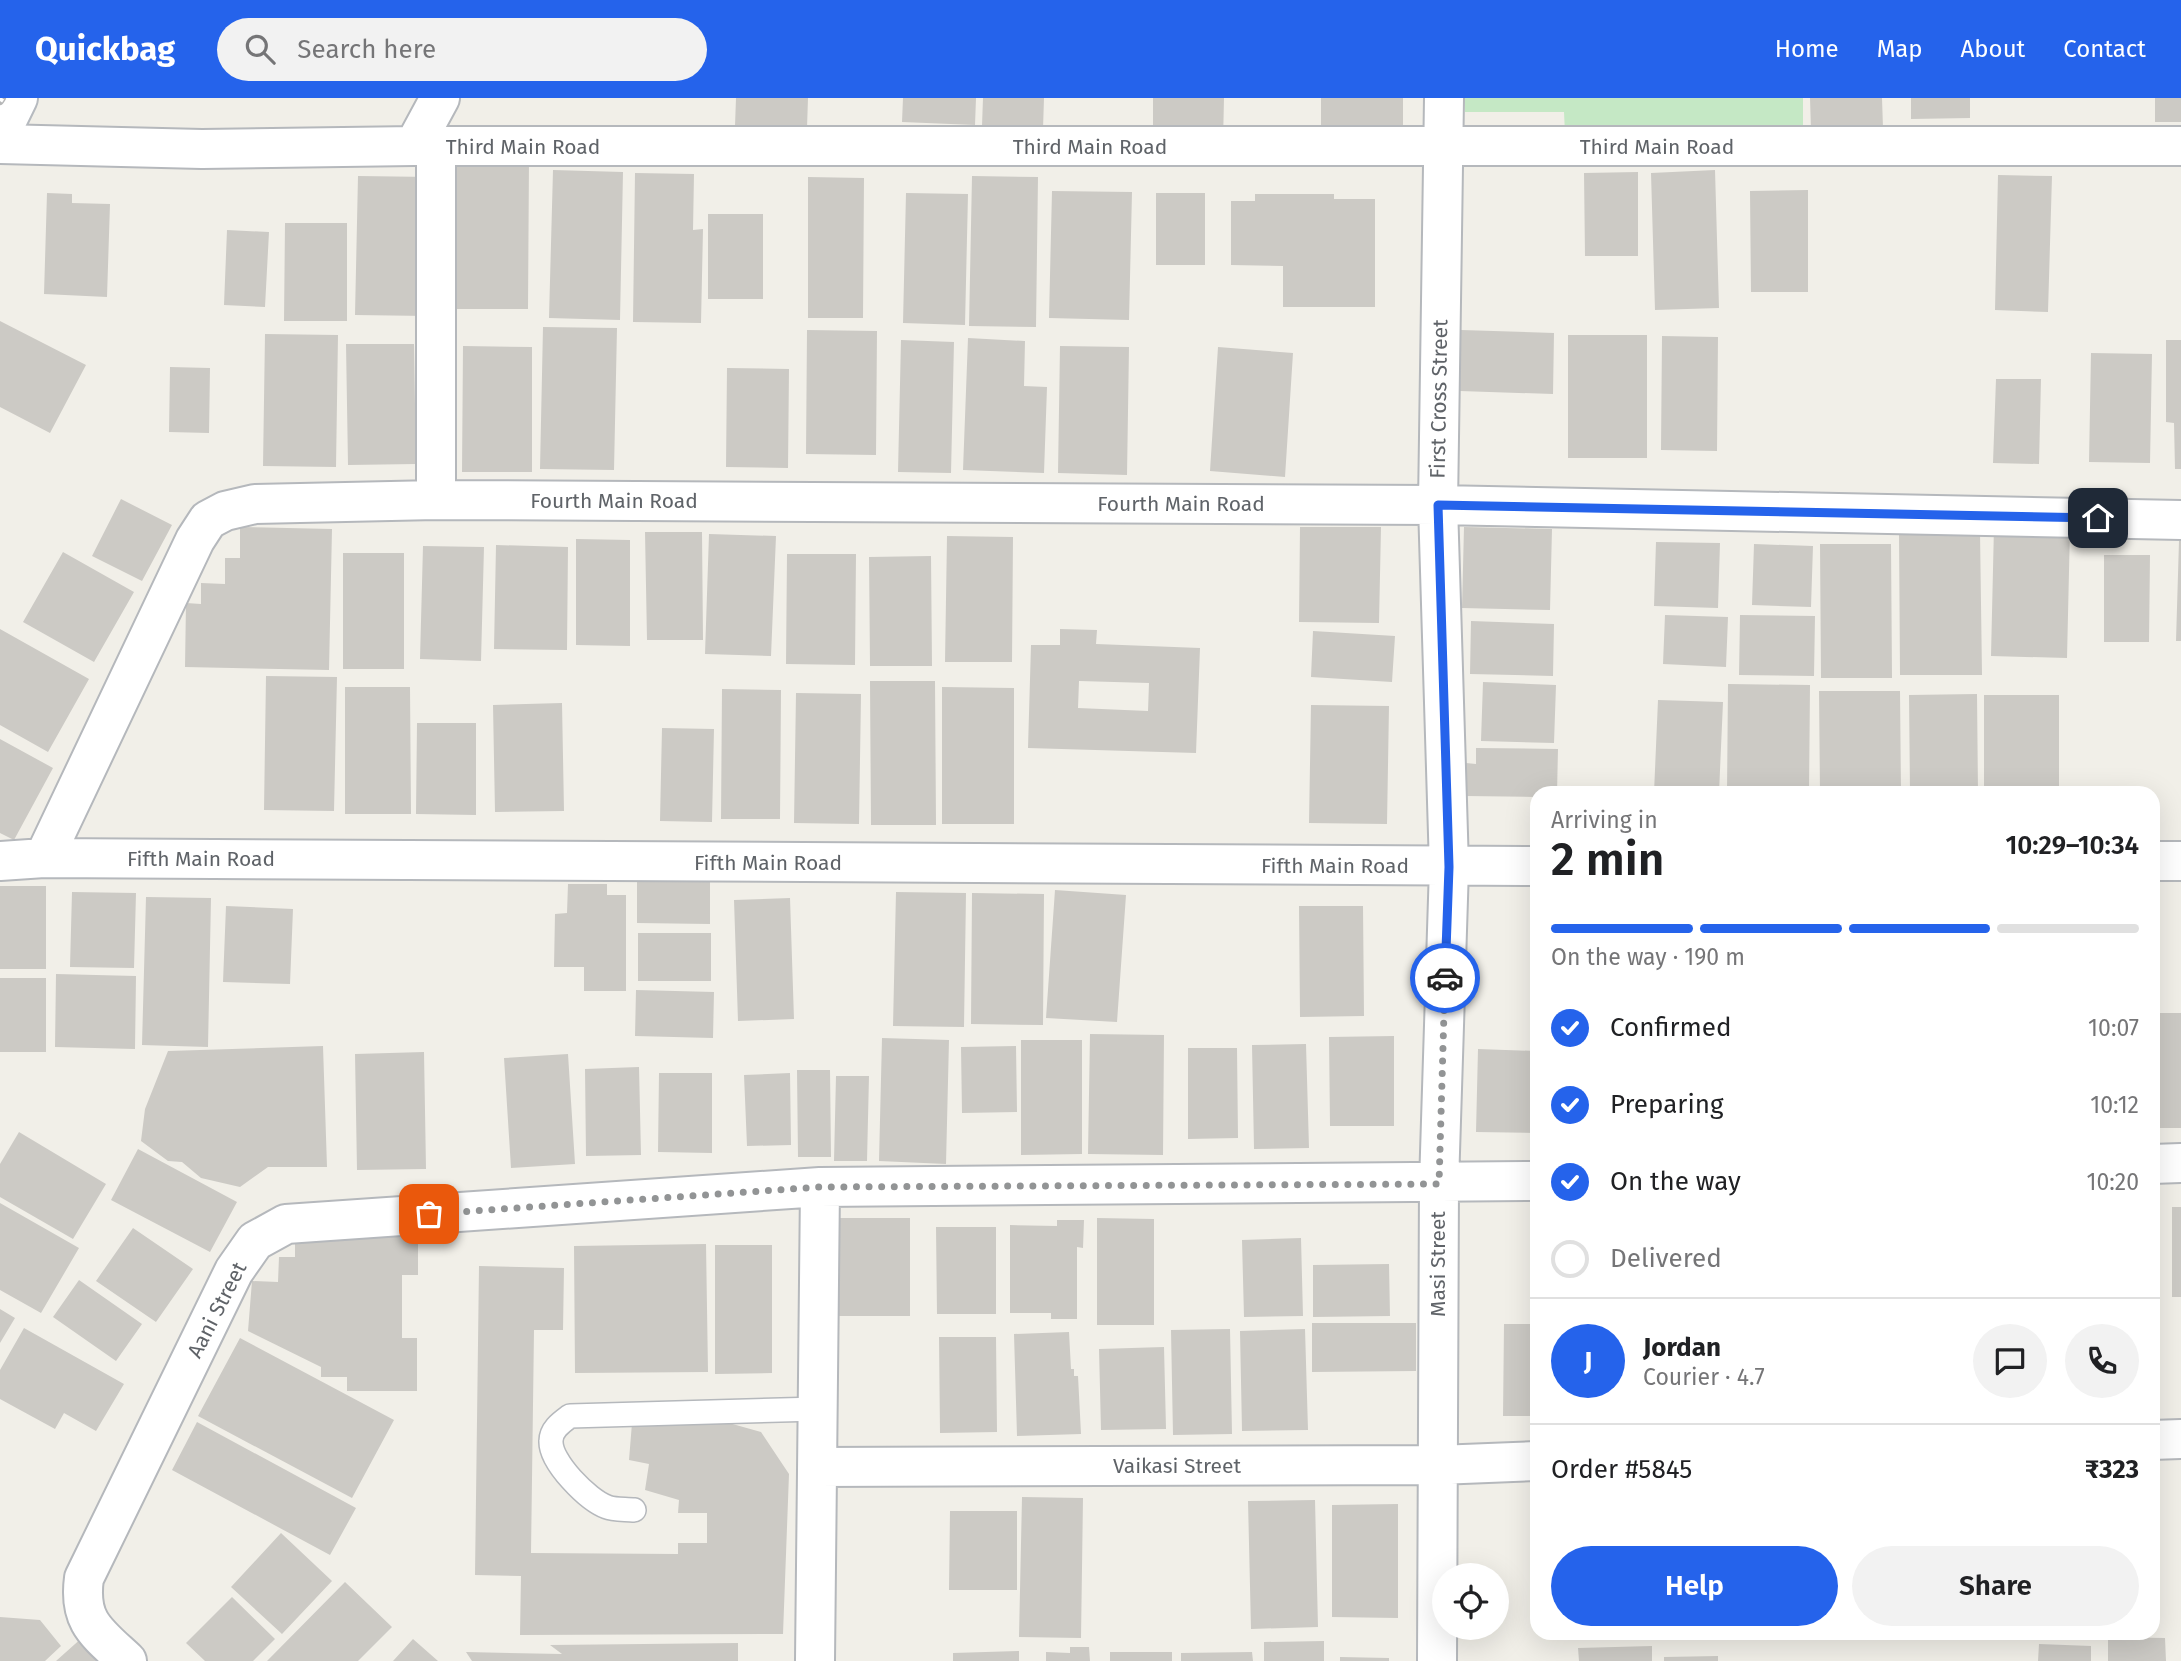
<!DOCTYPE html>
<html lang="en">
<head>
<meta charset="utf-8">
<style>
  :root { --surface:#fff; --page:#f2f2f2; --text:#202124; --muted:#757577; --line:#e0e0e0; --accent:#2563eb }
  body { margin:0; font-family:"Fira Sans",sans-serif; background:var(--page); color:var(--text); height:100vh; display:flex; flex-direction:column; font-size:26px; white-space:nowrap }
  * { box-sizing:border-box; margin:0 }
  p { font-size:23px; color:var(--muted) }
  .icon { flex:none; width:38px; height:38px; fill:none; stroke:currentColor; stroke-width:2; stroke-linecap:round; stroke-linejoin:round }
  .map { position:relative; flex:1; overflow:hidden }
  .side { position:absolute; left:1530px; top:688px; width:630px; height:854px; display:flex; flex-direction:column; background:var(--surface); border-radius:21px; box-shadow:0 7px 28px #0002 }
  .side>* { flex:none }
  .tools { position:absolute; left:1432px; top:1465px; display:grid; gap:14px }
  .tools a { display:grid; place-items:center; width:77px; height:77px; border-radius:50%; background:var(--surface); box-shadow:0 7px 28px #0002; font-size:35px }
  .pin { position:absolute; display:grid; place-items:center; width:60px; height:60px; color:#fff; margin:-30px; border-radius:14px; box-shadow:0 4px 10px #0006 }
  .courier { position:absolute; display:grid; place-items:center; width:70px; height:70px; margin:-35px; border:5px solid #2563eb; border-radius:50%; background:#fff; color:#222; box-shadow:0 2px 9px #0007 }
  .head em { font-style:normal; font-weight:600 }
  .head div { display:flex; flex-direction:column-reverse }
  .head { display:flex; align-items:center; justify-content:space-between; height:119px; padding:0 21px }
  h1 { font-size:46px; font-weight:600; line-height:52px }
  .bar { display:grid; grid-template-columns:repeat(4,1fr); gap:10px 7px; align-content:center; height:84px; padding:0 21px }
  .bar i { height:9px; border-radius:5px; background:var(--line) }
  .bar .selected { background:var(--accent) }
  .bar p { grid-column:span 4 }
  .line { display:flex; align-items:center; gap:18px; padding:0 21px; border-top:2px solid var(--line) }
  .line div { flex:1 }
  .round { display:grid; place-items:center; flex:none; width:74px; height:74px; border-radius:37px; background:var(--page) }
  ol { padding:0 21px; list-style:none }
  li { display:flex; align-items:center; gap:21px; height:77px }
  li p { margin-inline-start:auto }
  li .icon { padding:7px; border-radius:50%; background:var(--accent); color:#fff; stroke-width:4 }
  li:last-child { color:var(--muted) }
  li i { width:38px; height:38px; border:4px solid var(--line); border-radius:50% }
  .primary-button { display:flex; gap:14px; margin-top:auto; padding:14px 21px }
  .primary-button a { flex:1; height:80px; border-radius:42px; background:var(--accent); color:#fff; font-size:28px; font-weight:600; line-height:80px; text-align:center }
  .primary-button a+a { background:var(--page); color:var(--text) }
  header { display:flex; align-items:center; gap:42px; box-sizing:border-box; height:98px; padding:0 35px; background:var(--accent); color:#fff }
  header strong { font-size:33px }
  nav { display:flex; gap:38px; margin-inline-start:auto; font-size:24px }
  .search { width:490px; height:63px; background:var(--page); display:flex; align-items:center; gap:18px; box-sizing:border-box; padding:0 24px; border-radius:38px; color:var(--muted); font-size:26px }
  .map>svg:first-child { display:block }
  .green { fill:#c5e8c5 }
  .building { fill:#cccac5; fill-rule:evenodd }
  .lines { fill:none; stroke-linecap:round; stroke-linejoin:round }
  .service-casing { stroke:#b5b8bc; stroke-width:26 }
  .minor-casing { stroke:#b5b8bc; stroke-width:42 }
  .secondary-casing { stroke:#b6babf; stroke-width:42 }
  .service { stroke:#fff; stroke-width:23 }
  .minor { stroke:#fff; stroke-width:38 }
  .secondary { stroke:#fff; stroke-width:38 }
  .rail-casing { stroke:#b6b7b8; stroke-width:8 }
  .rail { stroke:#fff; stroke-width:5; stroke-dasharray:16; stroke-linecap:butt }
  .done { stroke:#929495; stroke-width:7; stroke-dasharray:0 12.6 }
  .route { stroke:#2563eb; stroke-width:9 }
  .labels { text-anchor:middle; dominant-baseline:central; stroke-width:5; stroke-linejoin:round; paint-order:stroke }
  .street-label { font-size:21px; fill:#5f6368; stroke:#fff }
</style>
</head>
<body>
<header>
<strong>Quickbag</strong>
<div class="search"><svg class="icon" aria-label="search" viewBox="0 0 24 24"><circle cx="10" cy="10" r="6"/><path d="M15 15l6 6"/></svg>Search here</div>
<nav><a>Home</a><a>Map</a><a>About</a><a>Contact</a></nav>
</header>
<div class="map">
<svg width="2181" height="1563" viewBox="0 0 2181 1563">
  <rect width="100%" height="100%" fill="#f1efe8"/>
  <path class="green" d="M1464 0H1803V36H1565L1564 14H1465Z"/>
  <path class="building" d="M736 0H808L807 30 735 28Z
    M903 0H976L975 27 902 24Z
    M983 0H1044L1043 31 982 28Z
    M1153 0H1224L1223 44H1153Z
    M1321 0H1403V32L1321 33Z
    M1810 0H1882L1883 30 1811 32Z
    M1911 0H1970V20L1911 21Z
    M2155 0H2181V24H2155Z
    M446 60 529 61 528 211H444Z
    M553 72 623 74 620 222 549 220Z
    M1715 72 1719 210 1655 212 1651 75Z
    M1638 74V158H1585L1584 75Z
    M635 75 694 76 693 132 703 131 701 225 633 224Z
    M1998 77 2052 78 2048 214 1995 212Z
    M358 78 431 79 428 218 355 217Z
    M972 78 1038 79 1036 229 969 228Z
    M808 79 864 80 863 220H808Z
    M1808 92V194H1751L1750 93Z
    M1052 93 1132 94 1129 222 1049 220Z
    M47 95 72 96V105L110 106 107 199 44 196Z
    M906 95 968 96 965 227 903 225Z
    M1156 95H1205V167H1156Z
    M1255 96H1334V101H1375V209H1283V168L1231 167V103H1255Z
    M708 116H763V201H708Z
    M285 125H347V223H284Z
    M227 132 269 134 265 209 224 207Z
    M0 223 86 267 50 335 0 309Z
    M543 229 617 230 614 372 540 371Z
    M807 232 877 233 876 357 806 356Z
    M1461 232 1554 235 1553 296 1460 293Z
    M265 236 338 237 336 369 263 368Z
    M1568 237H1647V360H1568Z
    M1662 238 1718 239 1717 353 1661 352Z
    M968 240 1025 243 1024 288 1047 289 1044 375 963 372Z
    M901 242 954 244 951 375 898 374Z
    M2166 242H2181V371H2175L2174 325 2166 324Z
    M346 246H414L416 366 348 367Z
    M463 248 532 249V374H462Z
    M1060 248 1129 249 1127 377 1058 375Z
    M1218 249 1293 255 1285 379 1210 373Z
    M2091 255 2152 256 2150 365 2089 364Z
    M170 269 210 270 209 335 169 334Z
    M727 270 789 271 788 370 726 369Z
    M1996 281H2041L2039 366 1993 365Z
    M121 401 172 427 142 483 92 458Z
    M1994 428 2070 430 2067 560 1991 558Z
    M240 429 332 431 329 572 185 569 186 505 201 506V485L225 486V460H240Z
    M1300 429H1381L1379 525 1299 524Z
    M1464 429 1552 431 1550 512 1462 510Z
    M645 434H702L703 542H647Z
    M1899 434H1980L1982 577H1900Z
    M709 436 776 438 771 558 705 556Z
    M947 438 1013 439 1012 564H945Z
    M576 441 630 442V548L576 547Z
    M2179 443H2181V543H2176Z
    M1656 444 1720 445 1718 510 1654 508Z
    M1754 446 1813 448 1811 509 1752 507Z
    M1820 446H1891L1892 580H1821Z
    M496 447 568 449 567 552 494 551Z
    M423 448 484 449 481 563 420 561Z
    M63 454 134 494 94 564 23 524Z
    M343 455H404V571H343Z
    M787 456H856L855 567 786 566Z
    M2104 457H2150L2149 544H2104Z
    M931 458 932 568H870L869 459Z
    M1665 517 1728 519 1726 569 1663 566Z
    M1740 517 1815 518 1814 578 1739 577Z
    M1471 523 1554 526 1553 578 1470 576Z
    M0 531 89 581 48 654 0 627Z
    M1060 531 1097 532 1096 546 1200 550 1196 655 1028 650 1031 547H1060ZM1079 583 1149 585 1148 613 1078 610Z
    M1313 533 1395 538 1392 584 1311 579Z
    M266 578 337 579 334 713 264 712Z
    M870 583H935L936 727H871Z
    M1483 584 1556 587 1554 645 1481 643Z
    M1728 586 1810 587 1809 695H1727Z
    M345 589H410L411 716H345Z
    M942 589 1014 590V726H942Z
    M722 591 781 592 780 721H721Z
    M1819 593H1900L1901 695H1820Z
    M796 595 861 596 859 726 794 725Z
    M1977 596 1978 695H1910L1909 597Z
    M1984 597H2059V695H1984Z
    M1658 602 1723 604 1719 695H1654Z
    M562 605 564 713 495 714 493 607Z
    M1311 607 1389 608 1387 726 1309 725Z
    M417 625H476V717L416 716Z
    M662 630 714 631 712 724 660 723Z
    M0 641 53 670 14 742 0 735Z
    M1476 650 1558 651 1557 695H1536V699L1466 698V665L1476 666Z
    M637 782H710V826L637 825Z
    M568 786H607V797H626V893H584V869H554L555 816 567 815Z
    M0 788H46V871H0Z
    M1055 792 1126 797 1117 924 1046 920Z
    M72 794 136 795 134 870 70 869Z
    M896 794 966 795 964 929 893 928Z
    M972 795 1044 796 1043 927 971 926Z
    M146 799 211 800 208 949 142 947Z
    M790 800 794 921 738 923 734 802Z
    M226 808 293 811 290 886 223 884Z
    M1299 808H1363L1364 918 1300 919Z
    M638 835H711V883H638Z
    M56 876 136 878 135 951 55 949Z
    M0 880H46V954H0Z
    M636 892 714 894 713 940 635 938Z
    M2152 915H2181V1030H2152Z
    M1090 936 1164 937 1163 1057 1088 1056Z
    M1394 938V1028H1330L1329 939Z
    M882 940 949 942 946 1066 879 1063Z
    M1021 942H1082V1056L1021 1057Z
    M1306 946 1309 1050 1254 1051 1252 947Z
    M323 948 327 1069H268L240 1089 201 1080 182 1064 168 1063 141 1043 145 1011 168 953Z
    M1016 948 1017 1014 962 1015 961 949Z
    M1188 950H1237L1238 1040 1188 1041Z
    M1478 951 1536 953V1035L1476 1034Z
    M424 954 426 1071 357 1072 355 956Z
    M568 956 575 1066 511 1070 504 960Z
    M639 969 641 1057 586 1058 585 971Z
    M797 972H830L831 1059H798Z
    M659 975H712V1055L658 1054Z
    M790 975 791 1047 747 1048 744 977Z
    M836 978H869L867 1063H834Z
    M19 1034 106 1086 73 1141 0 1099V1066Z
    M138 1051 237 1104 210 1154 111 1102Z
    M2152 1095H2157V1207H2152Z
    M0 1105 79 1150 41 1215 0 1192Z
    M2172 1109H2181V1199H2172Z
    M835 1120H910V1218H836Z
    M1097 1120 1154 1121V1227H1097Z
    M1057 1122H1084L1083 1150 1077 1149V1221H1051V1215H1010V1127L1057 1128Z
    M936 1129H996V1216H937Z
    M133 1130 193 1171 156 1224 96 1183Z
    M418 1133V1177H402V1240H417V1293H347V1279H321V1269L248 1233 252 1183 278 1184 279 1159H295V1142Z
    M1301 1140 1303 1218 1244 1219 1242 1142Z
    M706 1146 708 1274 575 1275 574 1148Z
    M715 1147H772V1275L715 1276Z
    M1389 1166 1390 1218 1313 1219V1167Z
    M479 1168 564 1170 563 1232H534L531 1455 678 1456V1445H707V1415H678L679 1402 645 1392 649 1366 629 1362 632 1325 711 1320 761 1334 789 1376 783 1536 520 1537 521 1478 475 1477Z
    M79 1182 142 1226 116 1263 53 1219Z
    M0 1211 15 1220 0 1245Z
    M1312 1225H1416V1273L1312 1274Z
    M1504 1226H1536V1318H1503Z
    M24 1230 124 1286 96 1333 64 1315 55 1331 0 1301V1272Z
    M1230 1231 1232 1336 1173 1337 1171 1232Z
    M1305 1231 1308 1332 1242 1333 1240 1233Z
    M1069 1234 1071 1271H1074V1278H1078L1081 1336 1017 1338 1014 1236Z
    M939 1239H996L997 1334 940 1335Z
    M240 1240 394 1322 352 1400 198 1318Z
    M1164 1249 1166 1331 1101 1332 1099 1251Z
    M197 1324 356 1410 330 1457 172 1372Z
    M2152 1375H2158L2159 1483H2152Z
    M1022 1399 1083 1400 1081 1540 1019 1539Z
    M1315 1402 1318 1529 1251 1531 1248 1403Z
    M1398 1406V1520L1332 1519V1407Z
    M950 1413H1017V1492H949Z
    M281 1435 332 1483 282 1536 231 1489Z
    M345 1484 392 1529 358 1563H267Z
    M232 1499 275 1541 253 1563H205L186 1545Z
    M0 1519 40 1522 61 1548 45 1563H0Z
    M84 1538 108 1563H56Z
    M2108 1539 2165 1540 2166 1563H2108Z
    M413 1541 438 1563H393Z
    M1324 1543V1563H1264V1544Z
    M738 1545V1563H472L466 1554 562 1556 550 1547Z
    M2039 1546 2091 1548V1563H2038Z
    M1652 1548V1563H1579L1578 1550Z
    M1070 1549H1089L1090 1563H1046V1554L1070 1555Z
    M1019 1553V1563H953V1555Z
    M1110 1554H1172V1563H1110Z
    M1252 1554 1253 1563H1181V1555Z
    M1718 1558V1563H1664V1559Z
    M1340 1559 1389 1560V1563H1340Z"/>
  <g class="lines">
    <defs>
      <path id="service" d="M634 1412C626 1411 614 1412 607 1409 588 1402 550 1364 551 1343 551 1331 562 1324 570 1318L818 1311"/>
      <path id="minor" d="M0 46 202 51 414 48H2181
        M414 48 440 0
        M436 49V402
        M44 760 195 442 208 422 225 413 255 406 436 402 1438 407 2181 422
        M0 763 44 760 1536 768
        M2152 763H2181
        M2152 1066 2181 1065
        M2152 1342 2181 1341
        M817 1369 1438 1367 1536 1363
        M127 1563C97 1535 78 1524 84 1480L234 1173 255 1143 286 1126 820 1089 1536 1083
        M815 1563 820 1089
        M1437 1563 1439 1086 1449 769 1438 407 1444 0"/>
      <path id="secondary" d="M0 37 18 0"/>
    </defs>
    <use href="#service" class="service-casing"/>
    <use href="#minor" class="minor-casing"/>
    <use href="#secondary" class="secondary-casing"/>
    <use href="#service" class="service"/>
    <use href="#minor" class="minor"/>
    <use href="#secondary" class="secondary"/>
    <defs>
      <path id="rail" d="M0 3 2 0"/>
    </defs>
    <use href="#rail" class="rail-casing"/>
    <use href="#rail" class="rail"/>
  </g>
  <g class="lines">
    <path class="done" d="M429 1116 820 1089 1439 1086 1445 880"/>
    <path class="route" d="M1445 880 1449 769 1438 407 2098 420"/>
  </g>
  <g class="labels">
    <g class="street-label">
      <text x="523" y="49">Third Main Road</text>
      <text x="1090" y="49">Third Main Road</text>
      <text x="1657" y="49">Third Main Road</text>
      <text transform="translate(1439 301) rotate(-89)">First Cross Street</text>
      <text x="614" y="403">Fourth Main Road</text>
      <text x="1181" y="406">Fourth Main Road</text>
      <text x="201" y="761">Fifth Main Road</text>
      <text x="768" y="765">Fifth Main Road</text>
      <text x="1335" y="768">Fifth Main Road</text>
      <text transform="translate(1438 1166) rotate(-90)">Masi Street</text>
      <text transform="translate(217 1212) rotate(-63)">Aani Street</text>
      <text x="1177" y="1368">Vaikasi Street</text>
    </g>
  </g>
</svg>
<div class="tools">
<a><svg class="icon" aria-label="locate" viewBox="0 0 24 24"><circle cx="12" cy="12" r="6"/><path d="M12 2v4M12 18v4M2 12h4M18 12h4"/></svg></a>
</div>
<div class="pin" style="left:429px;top:1116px;background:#ea580c"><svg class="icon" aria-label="bag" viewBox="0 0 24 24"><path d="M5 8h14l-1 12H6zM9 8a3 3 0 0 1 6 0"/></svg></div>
<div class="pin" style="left:2098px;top:420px;background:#1f2937"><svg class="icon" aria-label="home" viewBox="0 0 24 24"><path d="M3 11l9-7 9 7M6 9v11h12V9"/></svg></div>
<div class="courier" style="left:1445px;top:880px"><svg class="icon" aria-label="car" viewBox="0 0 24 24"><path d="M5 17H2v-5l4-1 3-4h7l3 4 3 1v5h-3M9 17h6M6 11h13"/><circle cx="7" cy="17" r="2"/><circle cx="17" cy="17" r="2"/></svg></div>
<section class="side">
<div class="head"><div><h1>2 min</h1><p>Arriving in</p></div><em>10:29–10:34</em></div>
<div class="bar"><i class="selected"></i><i class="selected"></i><i class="selected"></i><i></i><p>On the way · 190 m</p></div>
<ol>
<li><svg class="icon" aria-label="check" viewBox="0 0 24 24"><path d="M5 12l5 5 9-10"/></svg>Confirmed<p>10:07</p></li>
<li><svg class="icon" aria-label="check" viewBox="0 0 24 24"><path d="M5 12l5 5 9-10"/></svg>Preparing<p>10:12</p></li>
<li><svg class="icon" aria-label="check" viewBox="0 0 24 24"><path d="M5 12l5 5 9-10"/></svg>On the way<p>10:20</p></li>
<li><i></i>Delivered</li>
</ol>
<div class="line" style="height:126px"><b class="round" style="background:var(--accent);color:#fff">J</b><div><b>Jordan</b><p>Courier · 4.7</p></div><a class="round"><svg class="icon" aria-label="chat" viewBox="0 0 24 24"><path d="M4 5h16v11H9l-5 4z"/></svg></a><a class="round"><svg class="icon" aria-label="phone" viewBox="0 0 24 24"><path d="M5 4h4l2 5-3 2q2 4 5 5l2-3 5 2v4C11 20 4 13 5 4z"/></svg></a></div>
<div class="line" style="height:91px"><div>Order #5845</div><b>₹323</b></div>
<div class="primary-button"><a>Help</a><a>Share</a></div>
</section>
</div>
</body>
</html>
